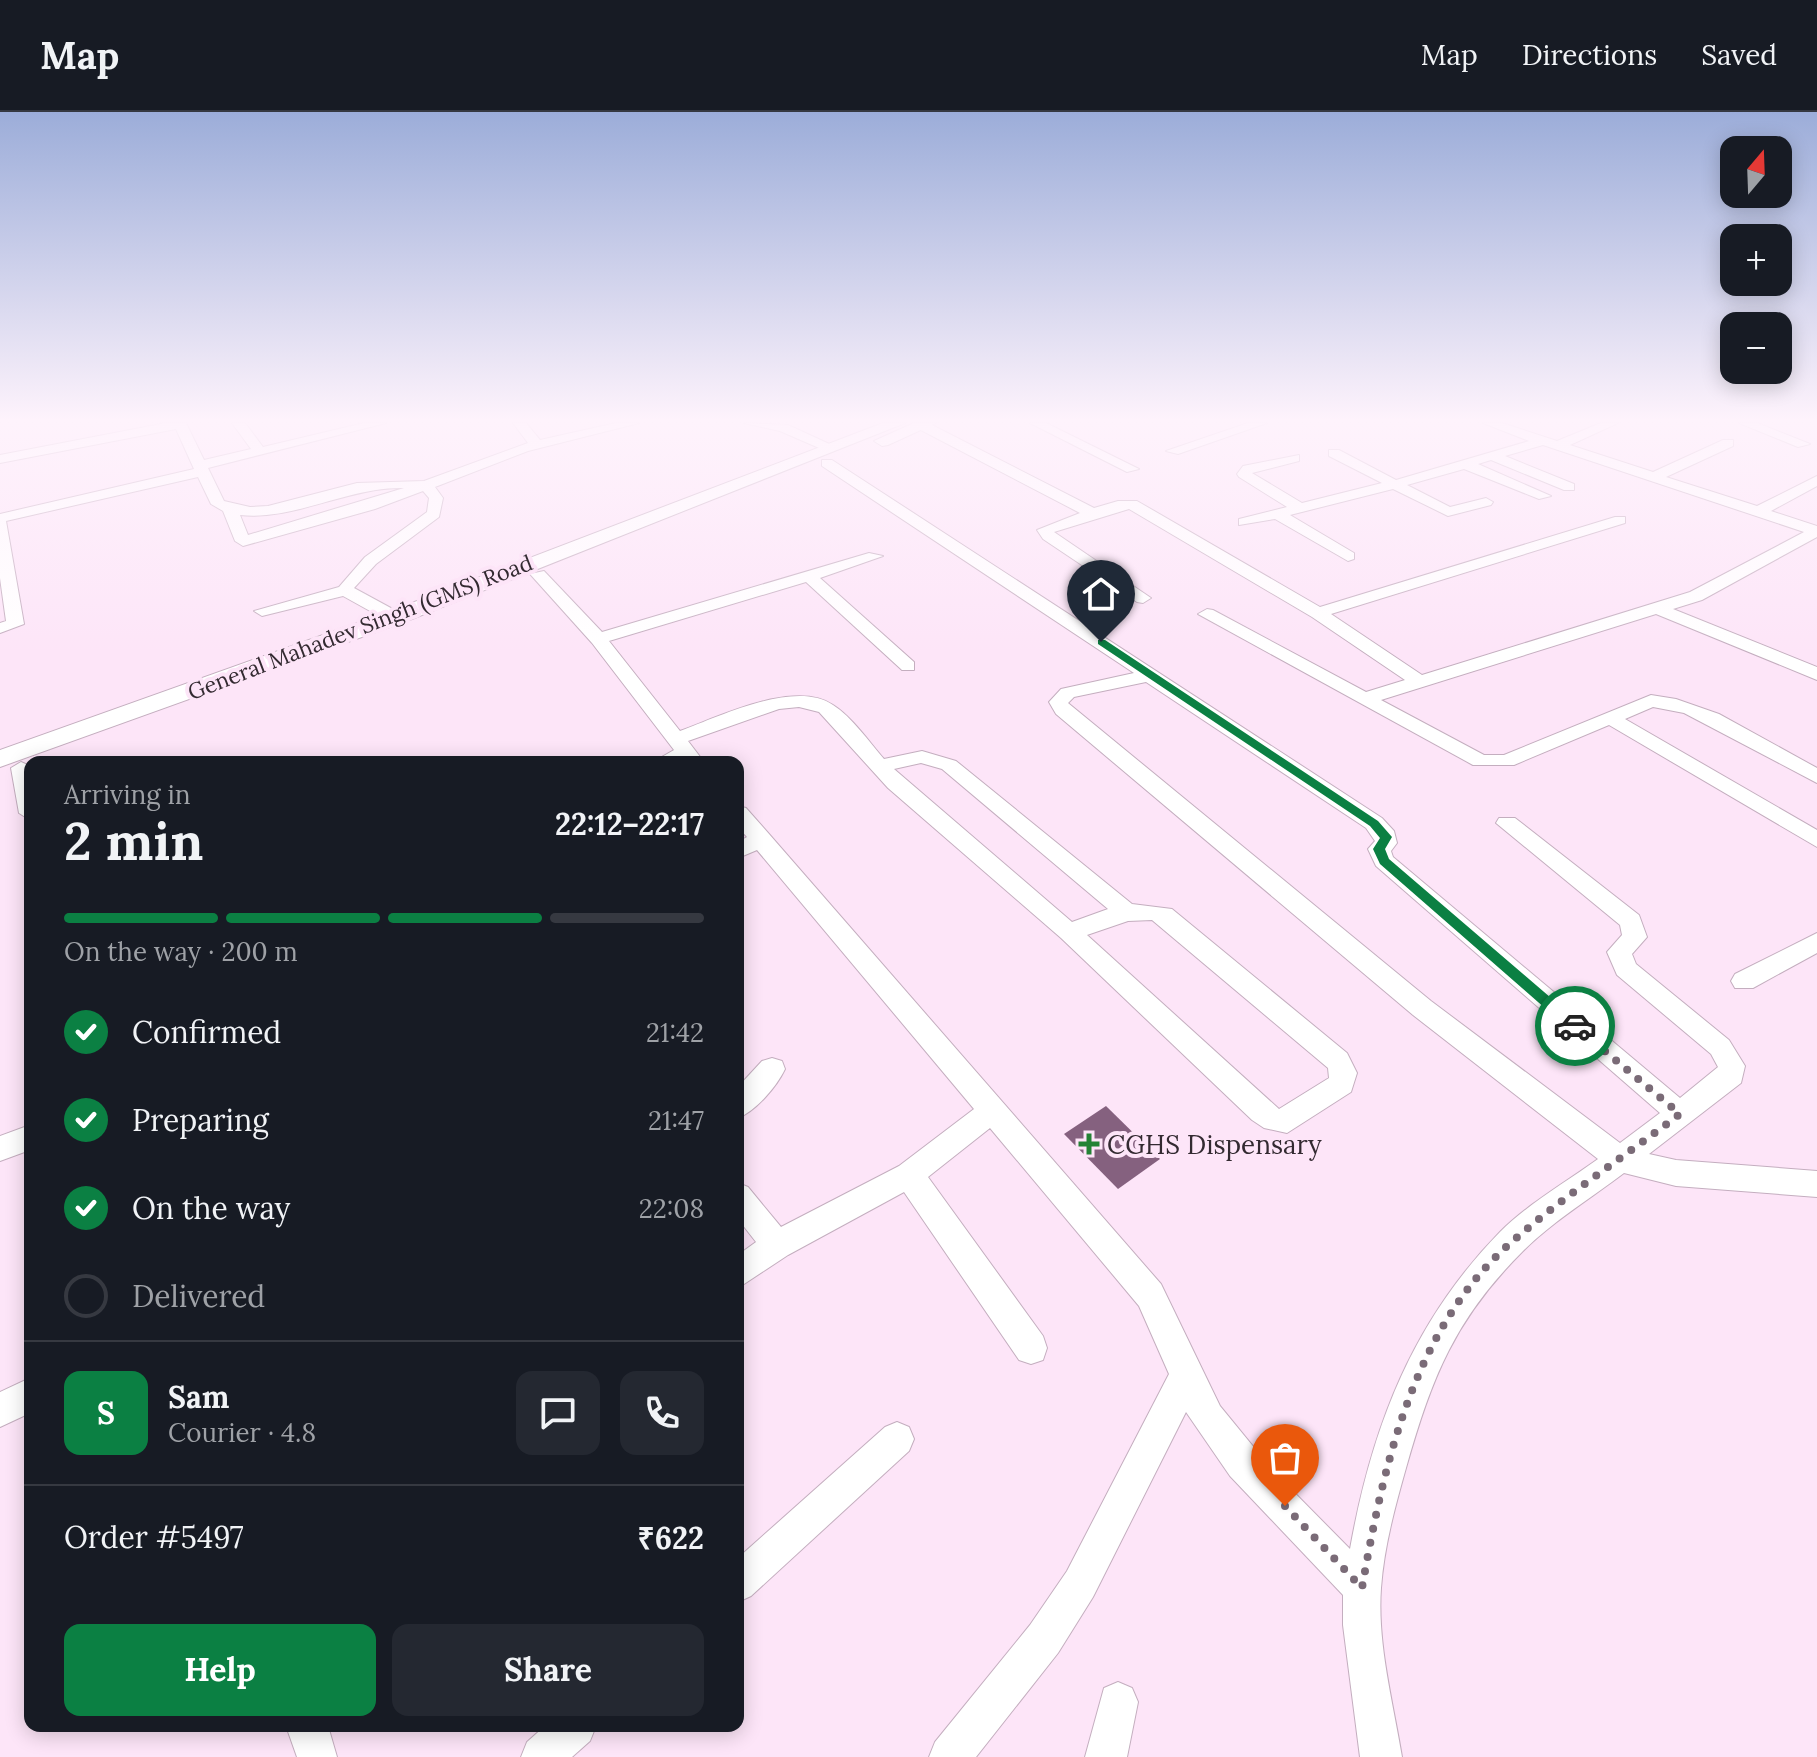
<!DOCTYPE html>
<html lang="en">
<head>
<meta charset="utf-8">
<style>
  :root { --surface:#171b24; --page:#242831; --text:#f1f3f6; --muted:#9ea1a6; --line:#363941; --accent:#0b8043 }
  body { margin:0; font-family:Lora,serif; background:var(--page); color:var(--text); height:100vh; display:flex; flex-direction:column; font-size:30px; white-space:nowrap }
  * { box-sizing:border-box; margin:0 }
  p { font-size:26px; color:var(--muted) }
  .icon { flex:none; width:44px; height:44px; fill:none; stroke:currentColor; stroke-width:2; stroke-linecap:round; stroke-linejoin:round }
  .map { position:relative; flex:1; overflow:hidden }
  .panel { position:absolute; left:24px; top:644px; width:720px; height:976px; display:flex; flex-direction:column; background:var(--surface); border-radius:16px; box-shadow:0 4px 20px #0003 }
  .panel>* { flex:none }
  .needle { width:52px; rotate:19deg }
  .fabs { position:absolute; left:1720px; top:24px; display:grid; gap:16px }
  .fabs a { display:grid; place-items:center; width:72px; height:72px; border-radius:16px; background:var(--surface); box-shadow:0 4px 20px #0003; font-size:40px }
  .pin { position:absolute; display:grid; place-items:center; width:68px; height:68px; color:#fff; margin:-82px -34px; border-radius:50% 50% 50% 0; rotate:-45deg; box-shadow:0 0 8px #0007 }
  .pin .icon { rotate:45deg }
  .courier { position:absolute; display:grid; place-items:center; width:80px; height:80px; margin:-40px; border:6px solid #0b8043; border-radius:50%; background:#fff; color:#222; box-shadow:0 2px 10px #0007 }
  .overview em { font-style:normal; font-weight:800 }
  .overview div { display:flex; flex-direction:column-reverse }
  .overview { display:flex; align-items:center; justify-content:space-between; height:136px; padding:0 40px }
  h1 { font-size:52px; font-weight:800; line-height:60px }
  .bar { display:grid; grid-template-columns:repeat(4,1fr); gap:12px 8px; align-content:center; height:96px; padding:0 40px }
  .bar i { height:10px; border-radius:6px; background:var(--line) }
  .bar .active { background:var(--accent) }
  .bar p { grid-column:span 4 }
  .line { display:flex; align-items:center; gap:20px; padding:0 40px; border-top:2px solid var(--line) }
  .line div { flex:1 }
  .round { display:grid; place-items:center; flex:none; width:84px; height:84px; border-radius:16px; background:var(--page) }
  ol { padding:0 40px; list-style:none }
  li { display:flex; align-items:center; gap:24px; height:88px }
  li p { margin-inline-start:auto }
  li .icon { padding:8px; border-radius:50%; background:var(--accent); color:#fff; stroke-width:4 }
  li:last-child { color:var(--muted) }
  li i { width:44px; height:44px; border:4px solid var(--line); border-radius:50% }
  .cta { display:flex; gap:16px; margin-top:auto; padding:16px 40px }
  .cta a { flex:1; height:92px; border-radius:16px; background:var(--accent); color:#fff; font-size:32px; font-weight:800; line-height:92px; text-align:center }
  .cta a+a { background:var(--page); color:var(--text) }
  header { display:flex; align-items:center; gap:48px; box-sizing:border-box; height:112px; padding:0 40px; background:var(--surface); border-bottom:2px solid var(--line) }
  header strong { font-size:38px }
  nav { display:flex; gap:44px; margin-inline-start:auto; font-size:28px }
  .map>svg:first-child { display:block }
  .building { fill:#85617f }
  .lines { fill:none; stroke-linecap:round; stroke-linejoin:round }
  .minor-casing { stroke:#c4aebf; stroke-width:2 }
  .tertiary-casing { stroke:#c4aebf; stroke-width:2 }
  .minor { fill:#fff; fill-rule:evenodd }
  .tertiary { fill:#fff; fill-rule:evenodd }
  .route { fill:#0b8043 }
  .done { stroke:#7a6b77; stroke-width:8; stroke-dasharray:0 14.4 }
  .poi-dot { fill:#238335; stroke:#fde5f8; stroke-width:3 }
  .labels { text-anchor:middle; dominant-baseline:central; stroke-width:8; stroke-linejoin:round; paint-order:stroke }
  .far-street-label { font-size:22px; fill:#332a31; stroke:#fde5f8 }
  .poi-label { font-size:26px; fill:#332a31; stroke:#fde5f8; text-anchor:start }
</style>
</head>
<body>
<header>
<strong>Map</strong>
<nav><a>Map</a><a>Directions</a><a>Saved</a></nav>
</header>
<div class="map">
<svg width="1817" height="1645" viewBox="0 0 1817 1645">
  <rect width="100%" height="100%" fill="#fde5f8"/>
  <path class="building" d="M1106 994 1160 1047 1118 1077 1064 1022Z"/>
  <g class="lines">
    <defs>
      <path id="minor" d="M166 311H186L204 348 251 337 232 311H245L263 335 364 311H386L208 356 224 389 250 395 268 394 357 371 424 369 528 331 513 311H526L540 328 616 311H639L528 339 435 375 443 386 439 405 376 452 354 476 400 501V509H388L343 484 262 504 254 499 339 475 365 445 427 400 429 386 423 379 375 397 243 434 235 429 223 399 211 392 198 365 6 409 24 512 0 521V511L6 509 0 466V402L194 357 176 317 0 351V343ZM404 376 248 423 240 403C294 409 347 375 404 376Z
        M744 311 788 313 838 336 826 339 780 319Z
        M917 311H928L1094 396 1118 389H1137L1320 495 1615 405H1625V411L1331 502 1422 563 1690 480 1804 420 1543 333 1505 344 1574 372V378H1564L1491 348 1478 352 1551 384 1539 387 1464 357 1407 373 1450 395 1486 386 1493 390 1491 393 1448 404 1393 377 1290 403 1354 441V447L1348 449 1275 407 1239 413V407L1287 395 1239 365 1237 362 1243 354 1299 343V349L1252 361 1302 391 1382 371 1329 344V338H1339L1396 368 1529 329 1483 311H1502L1557 329 1601 311H1618L1570 333 1653 360 1723 328H1733V334L1666 365 1757 394 1817 364V374L1771 399 1817 414V425L1702 488 1673 497 1817 555V568L1656 502 1381 588 1484 643H1504L1651 583 1676 587 1719 602 1817 656V671L1684 601 1653 595 1625 607 1817 718V735L1609 613 1514 653H1473L1198 502 1207 497 1213 498 1366 580 1405 568 1312 505 1129 397 1054 420 1151 486 1143 491 1137 490 1043 427 1037 418 1080 401 917 316Z
        M1030 311H1046L1139 357 1127 360Z
        M1248 311H1267L1178 342 1166 339Z
        M1739 311H1757L1810 332 1798 335Z
        M822 348H832L1382 706 1394 719 1397 731 1391 739 1393 745 1680 986 1718 955 1711 942 1617 863 1607 840 1622 823 1620 813 1496 711 1499 706H1515L1639 803 1647 825 1632 842 1636 852 1729 928 1745 954 1741 971 1649 1042 1676 1048 1817 1059V1085L1676 1074 1624 1061C1591 1086 1552 1110 1523 1139 1454 1208 1432 1265 1406 1356 1395 1395 1384 1435 1381 1476 1377 1531 1393 1590 1402 1645H1360L1343 1513V1483L1230 1364 1186 1300 1093 1485 1058 1541 976 1645H929L935 1630 1030 1513 1067 1459 1169 1262 1139 1194 990 1016 928 1065 1043 1224 1047 1236 1043 1248 1031 1252 1019 1248 904 1080 788 1143 738 1176V1143L756 1130 738 1107V1071L748 1075 781 1115 899 1054 974 997 757 738 738 746V730L747 725 738 715V694L746 696 769 722 1161 1172 1220 1294 1274 1360 1350 1437C1372 1315 1412 1210 1500 1120 1528 1092 1566 1070 1598 1047L1413 903 1056 602 1049 590 1061 577 1134 561 822 354ZM1146 570 1366 716 1375 729 1368 737 1376 754 1660 1001 1620 1031 1431 889 1068 591 1074 585Z
        M869 441 883 444 820 466 914 550V558H902L806 470 609 529 680 619C719 605 795 567 833 593 852 605 869 630 884 647L922 639 956 649 1132 792 1172 797 1347 941 1357 961 1351 980 1287 1021 1264 1016 1252 1008 1061 826 888 676 819 600 799 595 779 597 688 629 704 650H653L674 638 592 531 530 462 544 459 602 520ZM921 651 942 657 1108 797 1072 810 894 657ZM1152 808 1328 956 1329 966 1279 997 1087 823 1128 809Z
        M21 650 30 654V708L19 701 11 656Z
        M1817 821V841L1753 876H1735L1731 869 1735 862Z
        M772 946 782 949 785 957C777 974 756 999 738 1006V975L762 949Z
        M30 1013V1038L0 1049V1024Z
        M30 1266V1301L0 1315V1280Z
        M897 1310 909 1315 914 1327 909 1339 751 1484 738 1490V1446L885 1315Z
        M1118 1570 1132 1576 1138 1590 1127 1645H1085L1104 1576Z
        M286 1614H328L337 1645H297Z
        M545 1614H596L590 1629 572 1645H521L527 1630Z"/>
      <path id="tertiary" d="M883 311H905L412 507 0 655V638L396 497Z
        M914 311H936L888 333 882 334 874 329Z"/>
    </defs>
    <use href="#minor" class="minor-casing"/>
    <use href="#tertiary" class="tertiary-casing"/>
    <use href="#minor" class="minor"/>
    <use href="#tertiary" class="tertiary"/>
  </g>
  <linearGradient id="sky" x2="0" y2="1"><stop stop-color="#9cadd9"/><stop offset="0.57" stop-color="#fef3fc"/><stop offset="1" stop-color="#fef3fc" stop-opacity="0"/></linearGradient>
  <rect width="1817" height="541" fill="url(#sky)"/>
  <path class="route" d="M1098 528H1105L1378 709 1392 725 1385 737 1389 747 1579 910V918H1570L1380 752 1373 737 1380 726 1370 714 1098 532Z"/>
  <g class="lines">
    <path class="done" d="M1285 1394 1362 1476C1384 1351 1414 1213 1515 1127 1567 1082 1625 1044 1680 1002L1575 914"/>
  </g>
  <path class="poi-dot" d="M1085 1020h8v8h8v8h-8v8h-8v-8h-8v-8h8z"/>
  <g class="labels">
    <g class="far-street-label">
      <text transform="translate(360 515) rotate(-21)">General Mahadev Singh (GMS) Road</text>
    </g>
    <g class="poi-label">
      <text x="1107" y="1032">CGHS Dispensary</text>
    </g>
  </g>
</svg>
<div class="fabs">
<a><svg class="needle" viewBox="-14 -14 28 28"><path d="M0-13l5 13h-10z" fill="#e53935"/><path d="M0 13l5-13h-10z" fill="#9ea1a6"/></svg></a>
<a>+</a>
<a>−</a>
</div>
<div class="pin" style="left:1285px;top:1394px;background:#ea580c"><svg class="icon" aria-label="bag" viewBox="0 0 24 24"><path d="M5 8h14l-1 12H6zM9 8a3 3 0 0 1 6 0"/></svg></div>
<div class="pin" style="left:1101px;top:530px;background:#1f2937"><svg class="icon" aria-label="home" viewBox="0 0 24 24"><path d="M3 11l9-7 9 7M6 9v11h12V9"/></svg></div>
<div class="courier" style="left:1575px;top:914px"><svg class="icon" aria-label="car" viewBox="0 0 24 24"><path d="M5 17H2v-5l4-1 3-4h7l3 4 3 1v5h-3M9 17h6M6 11h13"/><circle cx="7" cy="17" r="2"/><circle cx="17" cy="17" r="2"/></svg></div>
<section class="panel">
<div class="overview"><div><h1>2 min</h1><p>Arriving in</p></div><em>22:12–22:17</em></div>
<div class="bar"><i class="active"></i><i class="active"></i><i class="active"></i><i></i><p>On the way · 200 m</p></div>
<ol>
<li><svg class="icon" aria-label="check" viewBox="0 0 24 24"><path d="M5 12l5 5 9-10"/></svg>Confirmed<p>21:42</p></li>
<li><svg class="icon" aria-label="check" viewBox="0 0 24 24"><path d="M5 12l5 5 9-10"/></svg>Preparing<p>21:47</p></li>
<li><svg class="icon" aria-label="check" viewBox="0 0 24 24"><path d="M5 12l5 5 9-10"/></svg>On the way<p>22:08</p></li>
<li><i></i>Delivered</li>
</ol>
<div class="line" style="height:144px"><b class="round" style="background:var(--accent);color:#fff">S</b><div><b>Sam</b><p>Courier · 4.8</p></div><a class="round"><svg class="icon" aria-label="chat" viewBox="0 0 24 24"><path d="M4 5h16v11H9l-5 4z"/></svg></a><a class="round"><svg class="icon" aria-label="phone" viewBox="0 0 24 24"><path d="M5 4h4l2 5-3 2q2 4 5 5l2-3 5 2v4C11 20 4 13 5 4z"/></svg></a></div>
<div class="line" style="height:104px"><div>Order #5497</div><b>₹622</b></div>
<div class="cta"><a>Help</a><a>Share</a></div>
</section>
</div>
</body>
</html>
